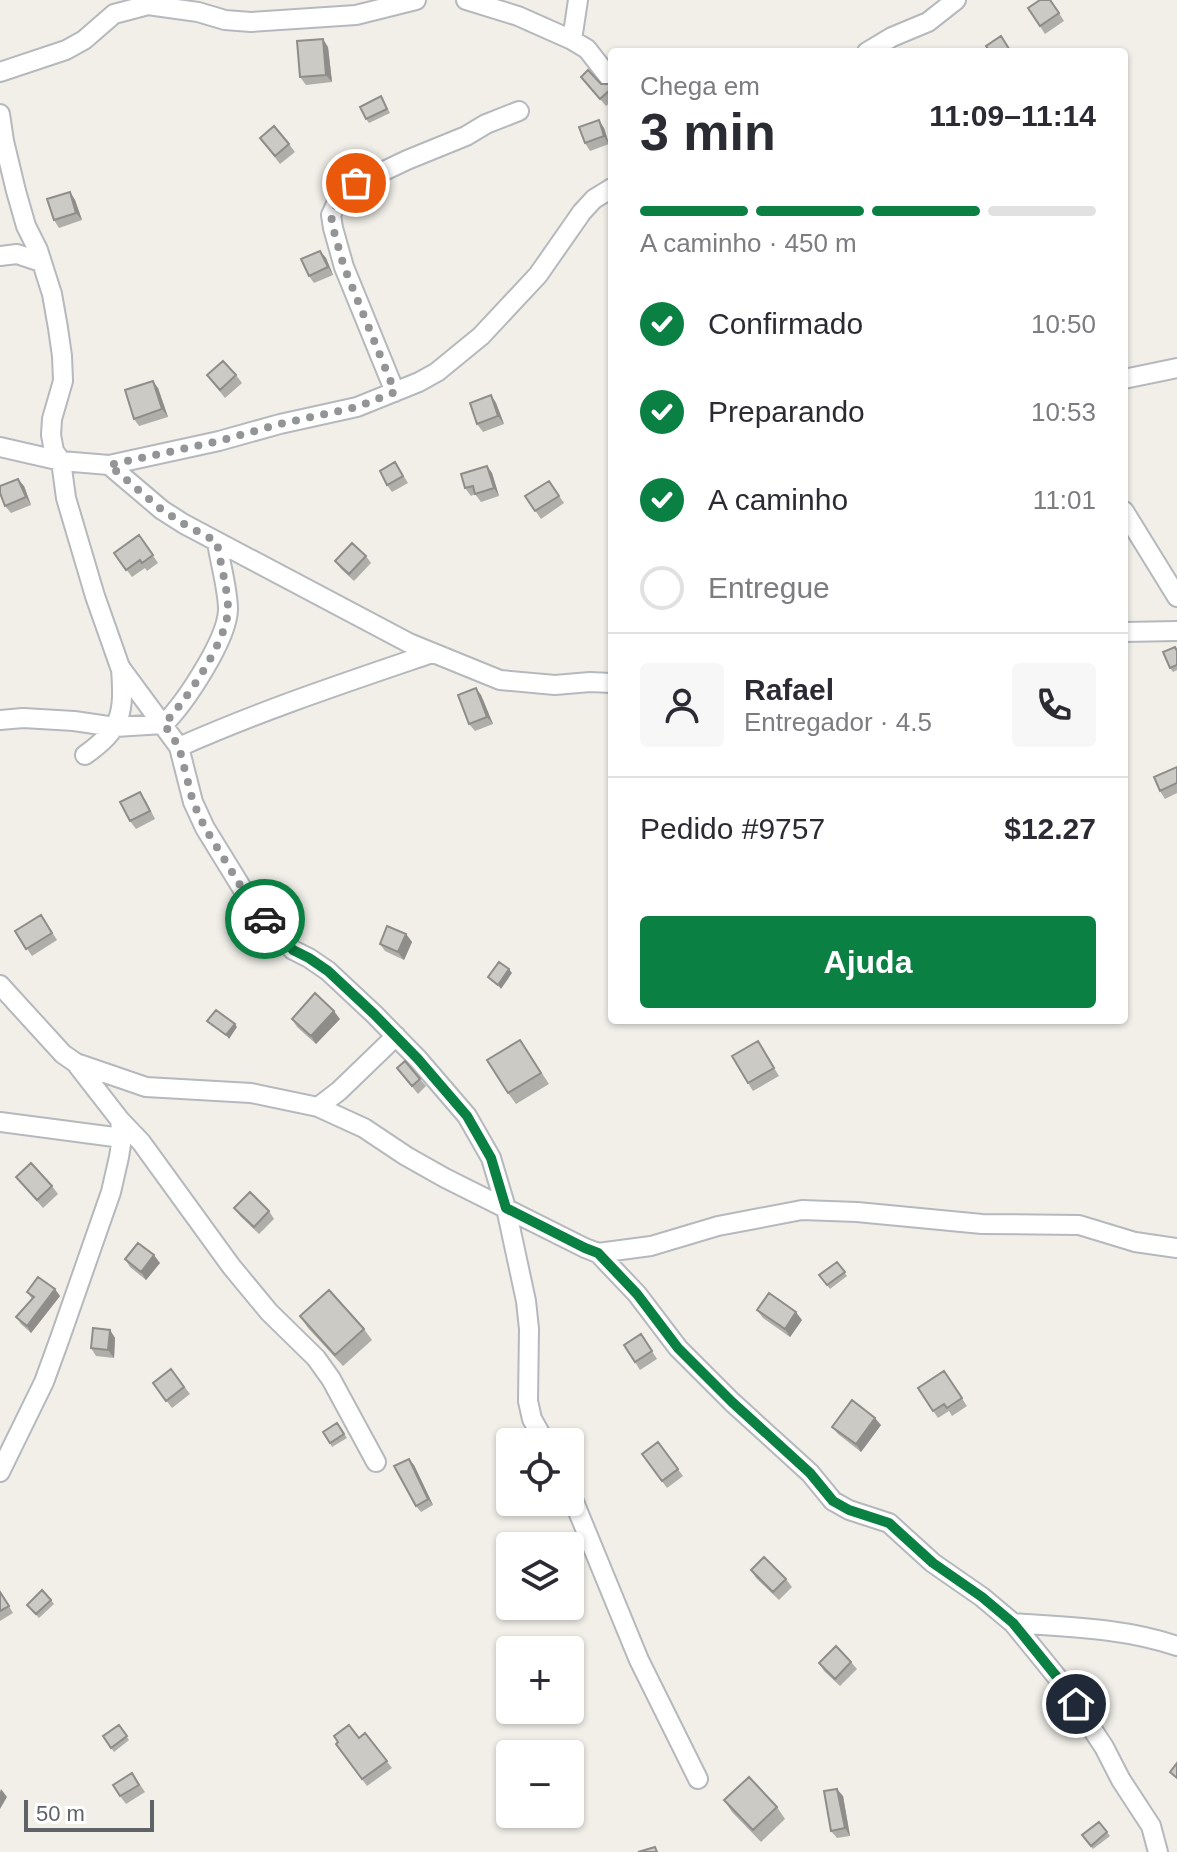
<!DOCTYPE html>
<html lang="pt">
<head>
<meta charset="utf-8">
<style>
  :root { --surface:#fff; --page:#f7f7f7; --text:#2b2b33; --muted:#7c7c81; --line:#e1e1e2; --accent:#0b8043 }
  body { margin:0; font-family:Helvetica,sans-serif; background:var(--page); color:var(--text); height:100vh; display:flex; flex-direction:column; font-size:30px; white-space:nowrap }
  * { box-sizing:border-box; margin:0 }
  p { font-size:26px; color:var(--muted) }
  .icon { flex:none; width:44px; height:44px; fill:none; stroke:currentColor; stroke-width:2; stroke-linecap:round; stroke-linejoin:round }
  .map { position:relative; flex:1; overflow:hidden }
  .side { position:absolute; left:608px; top:48px; width:520px; height:976px; display:flex; flex-direction:column; background:var(--surface); border-radius:8px; box-shadow:0 2px 6px #0004 }
  .side>* { flex:none }
  .buttons { position:absolute; left:496px; top:1428px; display:grid; gap:16px }
  .buttons a { display:grid; place-items:center; width:88px; height:88px; border-radius:8px; background:var(--surface); box-shadow:0 2px 6px #0004; font-size:40px }
  .scale { position:absolute; left:24px; bottom:20px; width:130px; box-sizing:border-box; padding-left:8px; border:4px solid #5f6368; border-top:0; font-size:22px; line-height:28px; white-space:nowrap; color:#5f6368; -webkit-text-stroke:6px #fff; paint-order:stroke }
  .pin { position:absolute; display:grid; place-items:center; width:68px; height:68px; color:#fff; margin:-34px; border:4px solid #fff; border-radius:50%; box-shadow:0 2px 8px #0007 }
  .courier { position:absolute; display:grid; place-items:center; width:80px; height:80px; margin:-40px; border:6px solid #0b8043; border-radius:50%; background:#fff; color:#222; box-shadow:0 2px 10px #0007 }
  .overview em { font-style:normal; font-weight:700 }
  .overview div { display:flex; flex-direction:column-reverse }
  .overview { display:flex; align-items:center; justify-content:space-between; height:136px; padding:0 32px }
  h1 { font-size:52px; font-weight:700; line-height:60px }
  .bar { display:grid; grid-template-columns:repeat(4,1fr); gap:12px 8px; align-content:center; height:96px; padding:0 32px }
  .bar i { height:10px; border-radius:6px; background:var(--line) }
  .bar .active { background:var(--accent) }
  .bar p { grid-column:span 4 }
  .line { display:flex; align-items:center; gap:20px; padding:0 32px; border-top:2px solid var(--line) }
  .line div { flex:1 }
  .round { display:grid; place-items:center; flex:none; width:84px; height:84px; border-radius:8px; background:var(--page) }
  ol { padding:0 32px; list-style:none }
  li { display:flex; align-items:center; gap:24px; height:88px }
  li p { margin-inline-start:auto }
  li .icon { padding:8px; border-radius:50%; background:var(--accent); color:#fff; stroke-width:4 }
  li:last-child { color:var(--muted) }
  li i { width:44px; height:44px; border:4px solid var(--line); border-radius:50% }
  .cta { display:flex; gap:16px; margin-top:auto; padding:16px 32px }
  .cta a { flex:1; height:92px; border-radius:8px; background:var(--accent); color:#fff; font-size:32px; font-weight:700; line-height:92px; text-align:center }
  .map>svg:first-child { display:block }
  .lines { fill:none; stroke-linecap:round; stroke-linejoin:round }
  .street-casing { stroke:#b5b8bc; stroke-width:22 }
  .street { stroke:#fff; stroke-width:18 }
  .wall { fill:#afaea9 }
  .shaded-wall { fill:#8f8d8a }
  .building { fill:#cccac5; stroke:#8f8d8a; stroke-width:2 }
  .done { stroke:#929495; stroke-width:8; stroke-dasharray:0 14.4 }
  .route { stroke:#0b8043; stroke-width:10 }
</style>
</head>
<body>
<div class="map">
<svg width="1177" height="1852" viewBox="0 0 1177 1852">
  <rect width="100%" height="100%" fill="#f1efe8"/>
  <g class="lines">
    <defs>
      <path id="street" d="M466 0 518 16 572 40 587 49 612 81
        M572 40 578 0
        M867 52 892 37 928 22 956 0
        M0 72 66 50 84 40 114 14 148 5 198 12 225 20 251 22 356 15 416 0
        M0 114 4 141 16 191 26 226 38 250 52 294 58 328 62 356 63 381 52 419 51 435 54 451 61 461 66 498 95 596 120 667 179 747 193 802 205 828 245 893 275 932 293 950 309 958 328 971 374 1014 418 1059 467 1116 491 1158 506 1208 526 1301 529 1329 528 1401 532 1419 545 1442
        M0 256 17 254 41 262
        M1124 379 1177 368
        M395 392 344 267 333 228 331 215 342 191 407 160 466 136 486 124 519 111
        M0 447 61 461 109 465 219 441 280 424 357 407 419 382 437 372 481 336 538 275 582 212 594 199 612 188
        M109 465 162 510 184 524 409 643 500 680 555 685 590 682 612 683
        M1124 511 1177 597
        M1124 632 1177 631
        M0 720 23 718 74 721 115 727 164 724C185 703 227 640 228 610 228 589 220 563 217 542
        M179 747C262 710 347 682 432 653
        M85 755C123 728 124 713 121 668
        M0 985 63 1054 76 1063 146 1087 251 1093 318 1107 364 1128 406 1156 445 1178 585 1248 598 1253 651 1246 718 1226 802 1210 857 1212 982 1224 1079 1225 1135 1242 1177 1248
        M318 1107 339 1091 396 1036
        M120 1120 141 1142 231 1266 269 1312 316 1358 331 1379 376 1462
        M0 1122 122 1138
        M598 1253 637 1294 678 1348 732 1402 810 1473 833 1501 849 1510 889 1523 933 1563 982 1597 1013 1623 1061 1682 1104 1747 1121 1780 1151 1826 1158 1852
        M0 1472 44 1382 60 1338 111 1192 119 1157 122 1138 120 1120 78 1066
        M570 1492 639 1660 698 1779
        M1013 1623C1068 1627 1124 1628 1177 1646"/>
    </defs>
    <use href="#street" class="street-casing"/>
    <use href="#street" class="street"/>
  </g>
  <path class="wall" d="M1051 0 1064 21 1045 34 1028 8Z
    M328 47 332 82 306 85 300 77Z
    M581 77 601 84H612V101L606 106Z
    M381 96 390 113 369 123 366 119Z
    M604 128 609 144 590 151 585 143Z
    M260 138 289 144 295 152 280 164Z
    M70 192 75 200 82 220 59 228 54 220Z
    M320 251 326 258 333 275 314 283 309 276Z
    M207 375H236L242 383 225 398Z
    M158 388 168 417 139 426 134 419Z
    M491 395 496 403 504 424 483 432 477 424Z
    M395 462 408 483 392 492 387 485Z
    M487 466 492 473 499 496 481 502 475 494 471 496 465 488Z
    M549 481 564 503 541 519 525 496Z
    M24 486 31 505 11 513 5 506Z
    M139 535 158 563 147 571 145 568 132 577 114 553Z
    M366 556 371 563 354 581 341 569 335 561Z
    M1177 649V670L1173 672 1170 668Z
    M481 695 493 724 475 731 469 724Z
    M1177 767V793L1165 799 1160 791Z
    M145 799 155 819 136 829 130 821Z
    M41 915 57 940 32 956 15 931Z
    M406 934 412 942 404 960 385 951 380 944Z
    M292 1019H340L316 1044 297 1027Z
    M520 1040 549 1084 516 1104 508 1093Z
    M758 1041 779 1076 753 1091 748 1083Z
    M397 1068 420 1079 426 1086 418 1094Z
    M16 1177 52 1186 58 1194 43 1208Z
    M234 1208 269 1211 274 1219 259 1234 240 1216Z
    M125 1259 160 1263 146 1280 130 1267Z
    M837 1262 847 1276 830 1289 819 1275Z
    M27 1292 60 1296 31 1333 21 1324 16 1317 32 1299Z
    M757 1310 802 1320 790 1337 763 1318Z
    M300 1316 364 1329 372 1340 343 1366 308 1328Z
    M110 1330 115 1338 114 1358 96 1356 91 1348Z
    M641 1334 657 1359 640 1370 624 1345Z
    M171 1369 190 1394 172 1408 153 1383Z
    M944 1371 967 1406 952 1416 949 1411 938 1418 918 1388Z
    M337 1423 347 1438 332 1447 330 1443Z
    M881 1425 861 1452 838 1434 832 1427Z
    M658 1442 683 1476 667 1488 642 1454Z
    M414 1465 433 1505 421 1512 416 1506Z
    M751 1570 786 1579 792 1587 779 1600 756 1578Z
    M0 1591 13 1613 0 1621Z
    M51 1600 54 1604 39 1618 27 1605Z
    M851 1662 857 1669 840 1686 824 1671 819 1663Z
    M119 1725 129 1740 114 1752 103 1736Z
    M365 1733 392 1768 367 1786 336 1744 338 1742 359 1738Z
    M132 1773 145 1792 126 1804 120 1796Z
    M843 1796 850 1836 837 1838 831 1831Z
    M724 1800 777 1807 785 1819 761 1842 732 1812Z
    M1099 1822 1110 1836 1093 1849 1082 1835Z"/>
  <path class="shaded-wall" d="M323 39 328 47 332 82 326 75Z
    M599 120 604 128 609 144 604 136Z
    M70 192 75 200 82 220 76 213Z
    M320 251 326 258 333 275 328 267Z
    M153 381 158 388 168 417 162 409Z
    M491 395 496 403 504 424 498 416Z
    M487 466 492 473 499 496 494 488Z
    M18 479 24 486 31 505 26 497Z
    M476 688 481 695 493 724 487 717Z
    M406 934 412 942 404 960 398 952Z
    M509 969 512 973 501 989 498 985Z
    M334 1011 340 1019 316 1044 311 1036Z
    M235 1024 237 1027 229 1039 226 1035Z
    M154 1255 160 1263 146 1280 141 1272Z
    M55 1289 60 1296 31 1333 27 1326Z
    M796 1312 802 1320 790 1337 785 1329Z
    M110 1330 115 1338 114 1358 108 1350Z
    M875 1418 881 1425 861 1452 856 1444Z
    M409 1459 414 1465 433 1505 428 1499Z
    M1 1789 7 1797 0 1809V1792Z
    M837 1789 843 1796 850 1836 845 1828Z"/>
  <path class="building" d="M1040 0H1050L1059 13 1040 26 1028 8Z
    M1001 36 1011 52H990L986 46Z
    M323 39 326 75 300 77 297 41Z
    M588 70 601 84H612V88L600 99 581 77Z
    M381 96 387 109 366 119 360 107Z
    M599 120 604 136 585 143 579 127Z
    M274 126 289 144 275 156 260 138Z
    M70 192 76 213 54 220 47 199Z
    M320 251 328 267 309 276 301 259Z
    M223 361 236 375 220 390 207 375Z
    M153 381 162 409 134 419 125 390Z
    M491 395 498 416 477 424 470 403Z
    M395 462 403 476 387 485 380 471Z
    M487 466 494 488 475 494 473 486 465 488 461 474Z
    M18 479 26 497 5 506 0 493V486Z
    M549 481 559 496 535 511 525 496Z
    M139 535 153 555 142 563 140 560 126 570 114 553Z
    M352 543 366 556 349 574 335 561Z
    M1175 647 1177 651V665L1170 668 1163 652Z
    M476 688 487 717 469 724 458 695Z
    M1177 767V783L1160 791 1154 777Z
    M140 792 150 811 130 821 120 802Z
    M41 915 52 933 26 949 15 931Z
    M387 926 406 934 398 952 380 944Z
    M499 962 509 969 498 985 488 977Z
    M315 993 334 1011 311 1036 292 1019Z
    M216 1010 235 1024 226 1035 207 1021Z
    M520 1040 541 1073 508 1093 487 1060Z
    M758 1041 774 1068 748 1083 732 1056Z
    M405 1061 420 1079 412 1086 397 1068Z
    M31 1163 52 1186 37 1200 16 1177Z
    M250 1192 269 1211 254 1227 234 1208Z
    M138 1243 154 1255 141 1272 125 1259Z
    M837 1262 845 1272 827 1285 819 1275Z
    M38 1277 55 1289 27 1326 16 1317 34 1297 27 1292Z
    M329 1290 364 1329 335 1355 300 1316Z
    M769 1293 796 1312 785 1329 757 1310Z
    M93 1328 110 1330 108 1350 91 1348Z
    M641 1334 652 1351 635 1362 624 1345Z
    M171 1369 184 1387 166 1401 153 1383Z
    M944 1371 962 1398 947 1408 944 1404 933 1411 918 1388Z
    M852 1400 875 1418 856 1444 832 1427Z
    M337 1423 344 1434 330 1443 323 1432Z
    M658 1442 678 1469 662 1481 642 1454Z
    M409 1459 428 1499 416 1506 394 1466Z
    M764 1557 786 1579 773 1592 751 1570Z
    M42 1590 51 1600 36 1614 27 1605Z
    M0 1592 9 1606 0 1611Z
    M836 1646 851 1662 835 1679 819 1663Z
    M119 1725 127 1736 111 1748 103 1736Z
    M349 1725 359 1738 365 1733 387 1761 362 1779 336 1744 338 1742 334 1736Z
    M1177 1763V1778L1170 1772Z
    M132 1773 139 1785 120 1796 113 1785Z
    M749 1777 777 1807 753 1830 724 1800Z
    M837 1789 845 1828 831 1831 824 1791Z
    M1099 1822 1107 1832 1091 1846 1082 1835Z
    M655 1847 657 1852H638Z"/>
  <g class="lines">
    <path class="done" d="M265 919 245 893 205 828 193 802 179 747 164 724C185 702 227 641 228 610 228 589 220 563 217 542L184 524 162 510 109 465 219 441 280 424 357 407 395 392 344 267 333 228 331 215 342 191 356 183"/>
    <path class="route" d="M265 919 293 950 309 958 328 971 374 1014 418 1059 467 1116 491 1158 506 1208 585 1248 598 1253 637 1294 678 1348 732 1402 810 1473 833 1501 849 1510 889 1523 933 1563 982 1597 1013 1623 1061 1682 1076 1704"/>
  </g>
</svg>
<div class="buttons">
<a><svg class="icon" aria-label="locate" viewBox="0 0 24 24"><circle cx="12" cy="12" r="6"/><path d="M12 2v4M12 18v4M2 12h4M18 12h4"/></svg></a>
<a><svg class="icon" aria-label="layers" viewBox="0 0 24 24"><path d="M12 4l9 5-9 5-9-5zM3 14l9 5 9-5"/></svg></a>
<a>+</a>
<a>−</a>
</div>
<div class="scale">50 m</div>
<div class="pin" style="left:356px;top:183px;background:#ea580c"><svg class="icon" aria-label="bag" viewBox="0 0 24 24"><path d="M5 8h14l-1 12H6zM9 8a3 3 0 0 1 6 0"/></svg></div>
<div class="pin" style="left:1076px;top:1704px;background:#1f2937"><svg class="icon" aria-label="home" viewBox="0 0 24 24"><path d="M3 11l9-7 9 7M6 9v11h12V9"/></svg></div>
<div class="courier" style="left:265px;top:919px"><svg class="icon" aria-label="car" viewBox="0 0 24 24"><path d="M5 17H2v-5l4-1 3-4h7l3 4 3 1v5h-3M9 17h6M6 11h13"/><circle cx="7" cy="17" r="2"/><circle cx="17" cy="17" r="2"/></svg></div>
<section class="side">
<div class="overview"><div><h1>3 min</h1><p>Chega em</p></div><em>11:09–11:14</em></div>
<div class="bar"><i class="active"></i><i class="active"></i><i class="active"></i><i></i><p>A caminho · 450 m</p></div>
<ol>
<li><svg class="icon" aria-label="check" viewBox="0 0 24 24"><path d="M5 12l5 5 9-10"/></svg>Confirmado<p>10:50</p></li>
<li><svg class="icon" aria-label="check" viewBox="0 0 24 24"><path d="M5 12l5 5 9-10"/></svg>Preparando<p>10:53</p></li>
<li><svg class="icon" aria-label="check" viewBox="0 0 24 24"><path d="M5 12l5 5 9-10"/></svg>A caminho<p>11:01</p></li>
<li><i></i>Entregue</li>
</ol>
<div class="line" style="height:144px"><a class="round"><svg class="icon" aria-label="person" viewBox="0 0 24 24"><circle cx="12" cy="8" r="4"/><path d="M4 21q1-7 8-7t8 7"/></svg></a><div><b>Rafael</b><p>Entregador · 4.5</p></div><a class="round"><svg class="icon" aria-label="phone" viewBox="0 0 24 24"><path d="M5 4h4l2 5-3 2q2 4 5 5l2-3 5 2v4C11 20 4 13 5 4z"/></svg></a></div>
<div class="line" style="height:104px"><div>Pedido #9757</div><b>$12.27</b></div>
<div class="cta"><a>Ajuda</a></div>
</section>
</div>
</body>
</html>
